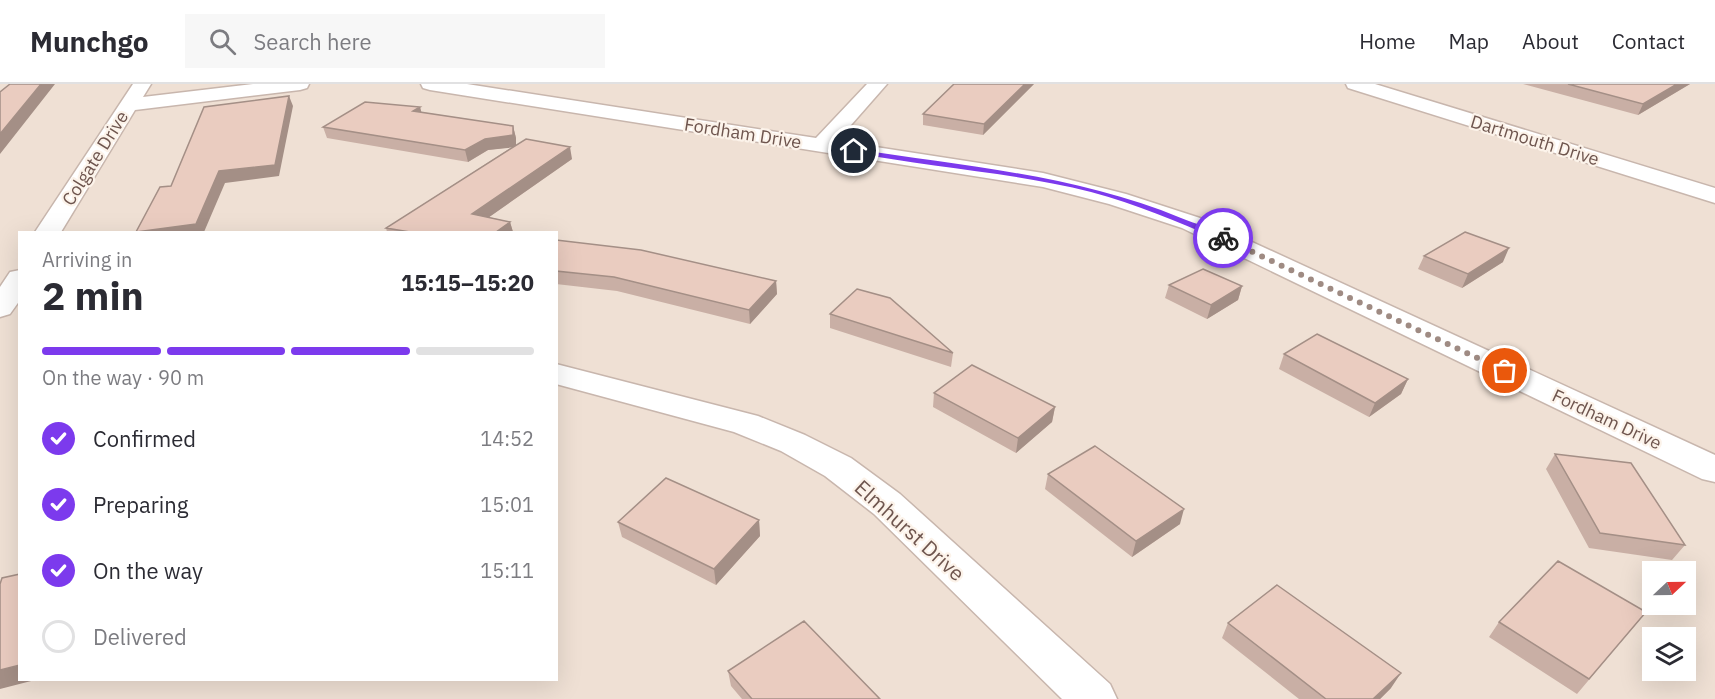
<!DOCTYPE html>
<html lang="en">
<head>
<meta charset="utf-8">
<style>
  :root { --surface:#fff; --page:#f7f7f7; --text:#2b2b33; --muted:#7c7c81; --line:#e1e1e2; --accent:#7c3aed }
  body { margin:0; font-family:"IBM Plex Sans",sans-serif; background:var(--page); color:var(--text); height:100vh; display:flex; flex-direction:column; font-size:22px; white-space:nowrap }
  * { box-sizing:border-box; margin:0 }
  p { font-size:20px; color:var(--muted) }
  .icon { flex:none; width:33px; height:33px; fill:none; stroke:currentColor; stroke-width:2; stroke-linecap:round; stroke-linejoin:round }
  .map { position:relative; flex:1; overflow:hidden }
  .details { position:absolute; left:18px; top:147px; width:540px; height:450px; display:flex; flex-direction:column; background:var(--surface); border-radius:0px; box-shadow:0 6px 24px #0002 }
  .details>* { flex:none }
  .needle { width:39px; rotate:68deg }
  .buttons { position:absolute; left:1642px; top:477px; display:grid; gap:12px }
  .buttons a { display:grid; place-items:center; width:54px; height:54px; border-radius:0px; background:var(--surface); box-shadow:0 6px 24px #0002; font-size:30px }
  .pin { position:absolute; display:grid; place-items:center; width:51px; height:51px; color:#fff; margin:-26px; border:3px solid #fff; border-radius:50%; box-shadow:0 2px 6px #0007 }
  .courier { position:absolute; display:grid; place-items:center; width:60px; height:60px; margin:-30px; border:4px solid #7c3aed; border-radius:50%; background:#fff; color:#222; box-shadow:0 2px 8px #0007 }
  .overview em { font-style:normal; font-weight:700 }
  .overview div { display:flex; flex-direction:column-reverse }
  .overview { display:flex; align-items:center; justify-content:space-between; height:102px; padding:0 24px }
  h1 { font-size:39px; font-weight:700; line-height:45px }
  .bar { display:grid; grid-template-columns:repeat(4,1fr); gap:9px 6px; align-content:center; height:72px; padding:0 24px }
  .bar i { height:8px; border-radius:4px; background:var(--line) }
  .bar .active { background:var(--accent) }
  .bar p { grid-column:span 4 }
  ol { padding:0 24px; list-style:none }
  li { display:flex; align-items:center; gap:18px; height:66px }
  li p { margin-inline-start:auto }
  li .icon { padding:6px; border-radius:50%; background:var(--accent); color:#fff; stroke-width:4 }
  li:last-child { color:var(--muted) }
  li i { width:33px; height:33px; border:3px solid var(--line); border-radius:50% }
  header { display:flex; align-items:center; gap:36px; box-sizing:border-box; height:84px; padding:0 30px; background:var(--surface); border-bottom:2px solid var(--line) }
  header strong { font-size:28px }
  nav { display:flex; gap:33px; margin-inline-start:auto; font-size:21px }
  .search { width:420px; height:54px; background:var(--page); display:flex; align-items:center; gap:15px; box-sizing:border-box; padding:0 21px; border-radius:0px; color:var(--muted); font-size:22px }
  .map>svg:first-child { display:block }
  .residential { fill:#efe0d4; fill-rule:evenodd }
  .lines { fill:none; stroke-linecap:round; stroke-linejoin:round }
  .minor-casing { stroke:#c8b6ad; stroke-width:3 }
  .minor { fill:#fff; fill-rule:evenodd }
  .wall { fill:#c9afa5 }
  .shaded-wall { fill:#a48f86 }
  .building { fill:#eaccc0; stroke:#a48f86; stroke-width:1.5 }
  .route { fill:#7c3aed }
  .done { stroke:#9f8b83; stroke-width:6; stroke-dasharray:0 10.8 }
  .labels { text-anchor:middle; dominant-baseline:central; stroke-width:4.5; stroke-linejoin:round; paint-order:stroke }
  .far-street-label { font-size:18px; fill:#6e554e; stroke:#fcf3ea }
  .street-label { font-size:21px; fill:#6e554e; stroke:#fcf3ea }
</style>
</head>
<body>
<header>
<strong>Munchgo</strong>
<div class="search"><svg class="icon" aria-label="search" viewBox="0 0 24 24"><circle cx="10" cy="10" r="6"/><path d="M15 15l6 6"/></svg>Search here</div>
<nav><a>Home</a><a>Map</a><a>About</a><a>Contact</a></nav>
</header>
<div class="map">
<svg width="1715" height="615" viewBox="0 0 1715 615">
  <rect width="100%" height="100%" fill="#f9efe5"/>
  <path class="residential" d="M0 0H1715V615H0ZM20 148H556V596H20ZM1653 488H1686V520H1653ZM1653 554H1686V586H1653Z"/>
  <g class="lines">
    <defs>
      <path id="minor" d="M133 0H151L143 13 253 0H309L307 4 300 6 135 26 61 148H35Z
        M421 0H467L816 54 867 0H887L837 57 1043 89 1126 110 1200 134 1715 371V398L1702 395 1182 144 1109 120 1043 103 430 6 423 4Z
        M1346 0H1375L1715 104V119L1348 4Z
        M20 186V216L10 230 0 233V203L10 188Z
        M556 280 758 332 805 351 851 374 900 410 1110 600 1117 615H1062L874 430 825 392 781 367 734 348 556 300Z"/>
    </defs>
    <use href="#minor" class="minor-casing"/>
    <use href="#minor" class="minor"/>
  </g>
  <path class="wall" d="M1034 0 983 51 923 41V30Z
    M1523 0H1690L1638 31Z
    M420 23 421 28 513 42 516 54V61L572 75 489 133 510 138 513 148H387L386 144 512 63 488 66 468 78 327 54 323 43Z
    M556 156 776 197 777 210 750 240 617 207 556 200Z
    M1424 172 1503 178 1462 204 1418 185Z
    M1169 201 1242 202 1238 216 1207 235 1165 214Z
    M830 230 953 269 951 283 830 244Z
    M1284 270 1408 295 1401 310 1369 333 1279 285Z
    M934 309 1055 323 1052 338 1016 369 933 323Z
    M1555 370 1685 461 1672 476 1589 464 1546 385Z
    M1048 390 1180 440 1132 473 1045 405Z
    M759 436 760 452 716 501 622 453 618 438Z
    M1646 528 1577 610 1489 553 1499 538Z
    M1228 539 1391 604 1380 615H1299L1222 554Z
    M728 587 880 615H742L731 602Z"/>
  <path class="shaded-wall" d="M41 0H55L0 70V50Z
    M1025 0H1034L983 51 984 40Z
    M1677 0H1690L1638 31 1643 20Z
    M289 12 293 22 279 92 225 99 204 148H136L219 87Z
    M420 23 423 34 413 27Z
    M513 42 516 54V63L488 66 468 78 465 66 485 55Z
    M570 63 572 75 475 143 472 130Z
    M510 138 513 148H496Z
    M1509 164 1503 178 1462 204 1468 190Z
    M776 197 777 210 750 240 749 226Z
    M1242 202 1238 216 1207 235 1211 221Z
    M1408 295 1401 310 1369 333 1375 319Z
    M1055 323 1052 338 1016 369 1018 354Z
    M1184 425 1180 440 1132 473 1136 457Z
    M759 436 760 452 716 501 714 485Z
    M20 581V596H35L0 605V586Z
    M1401 589 1391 604 1380 615H1373Z"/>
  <path class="building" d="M10 0H41L0 50V8Z
    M954 0H1025L984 40 923 30Z
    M1568 0H1677L1643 20Z
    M289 12 275 81 219 87 196 140 136 148 160 103 171 102 204 23Z
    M365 18 420 23 413 27 513 42V51L485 55 465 66 323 43Z
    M526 55 570 63 472 130 510 138 496 148H410L386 144Z
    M1465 148 1509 164 1468 190 1424 172Z
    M556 156 641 166 776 197 749 226 614 193 556 187Z
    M1203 185 1242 202 1211 221 1169 201Z
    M857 205 890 214 953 269 830 230Z
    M1317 250 1408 295 1375 319 1284 270Z
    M972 281 1055 323 1018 354 934 309Z
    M1095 362 1184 425 1136 457 1048 390Z
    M1555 370 1631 379 1685 461 1600 449Z
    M666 394 759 436 714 485 618 438Z
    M1558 477 1646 528 1589 595 1499 538Z
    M20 490V581L0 586V500L2 494Z
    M1277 501 1401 589 1373 615H1326L1228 539Z
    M804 537 880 615H752L728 587Z"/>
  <path class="route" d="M854 65C964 82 1077 91 1181 134 1196 140 1215 145 1227 154L1220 156C1178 138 1136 120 1091 108 1013 88 931 84 851 68Z"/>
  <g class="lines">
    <path class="done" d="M1223 154 1505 287"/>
  </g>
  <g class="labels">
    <g class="far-street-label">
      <text transform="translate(743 49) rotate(9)">Fordham Drive</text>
      <text transform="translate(1535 56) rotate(17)">Dartmouth Drive</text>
      <text transform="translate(95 74) rotate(-58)">Colgate Drive</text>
      <text transform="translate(1607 335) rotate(25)">Fordham Drive</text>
    </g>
    <g class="street-label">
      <text transform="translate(910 446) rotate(42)">Elmhurst Drive</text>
    </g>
  </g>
</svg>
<div class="buttons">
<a><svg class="needle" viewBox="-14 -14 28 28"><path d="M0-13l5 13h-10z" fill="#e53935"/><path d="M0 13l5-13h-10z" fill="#7c7c81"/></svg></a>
<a><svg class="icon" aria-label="layers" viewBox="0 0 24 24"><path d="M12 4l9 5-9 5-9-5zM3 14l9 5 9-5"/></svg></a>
</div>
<div class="pin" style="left:1505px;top:287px;background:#ea580c"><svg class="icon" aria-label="bag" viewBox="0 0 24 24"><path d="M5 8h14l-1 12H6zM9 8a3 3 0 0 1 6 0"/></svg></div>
<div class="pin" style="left:854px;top:67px;background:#1f2937"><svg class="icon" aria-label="home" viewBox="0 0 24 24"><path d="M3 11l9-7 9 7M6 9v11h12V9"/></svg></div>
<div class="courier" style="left:1223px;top:154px"><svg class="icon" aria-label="bike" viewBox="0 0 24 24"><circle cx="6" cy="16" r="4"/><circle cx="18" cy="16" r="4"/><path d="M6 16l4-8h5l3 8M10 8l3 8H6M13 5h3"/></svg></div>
<section class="details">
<div class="overview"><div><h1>2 min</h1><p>Arriving in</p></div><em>15:15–15:20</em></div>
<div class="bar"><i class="active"></i><i class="active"></i><i class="active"></i><i></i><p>On the way · 90 m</p></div>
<ol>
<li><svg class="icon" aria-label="check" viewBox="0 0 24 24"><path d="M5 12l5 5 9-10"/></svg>Confirmed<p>14:52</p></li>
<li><svg class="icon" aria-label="check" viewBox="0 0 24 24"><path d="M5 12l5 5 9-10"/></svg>Preparing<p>15:01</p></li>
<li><svg class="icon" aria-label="check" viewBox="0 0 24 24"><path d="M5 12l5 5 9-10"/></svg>On the way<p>15:11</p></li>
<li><i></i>Delivered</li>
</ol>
</section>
</div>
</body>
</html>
